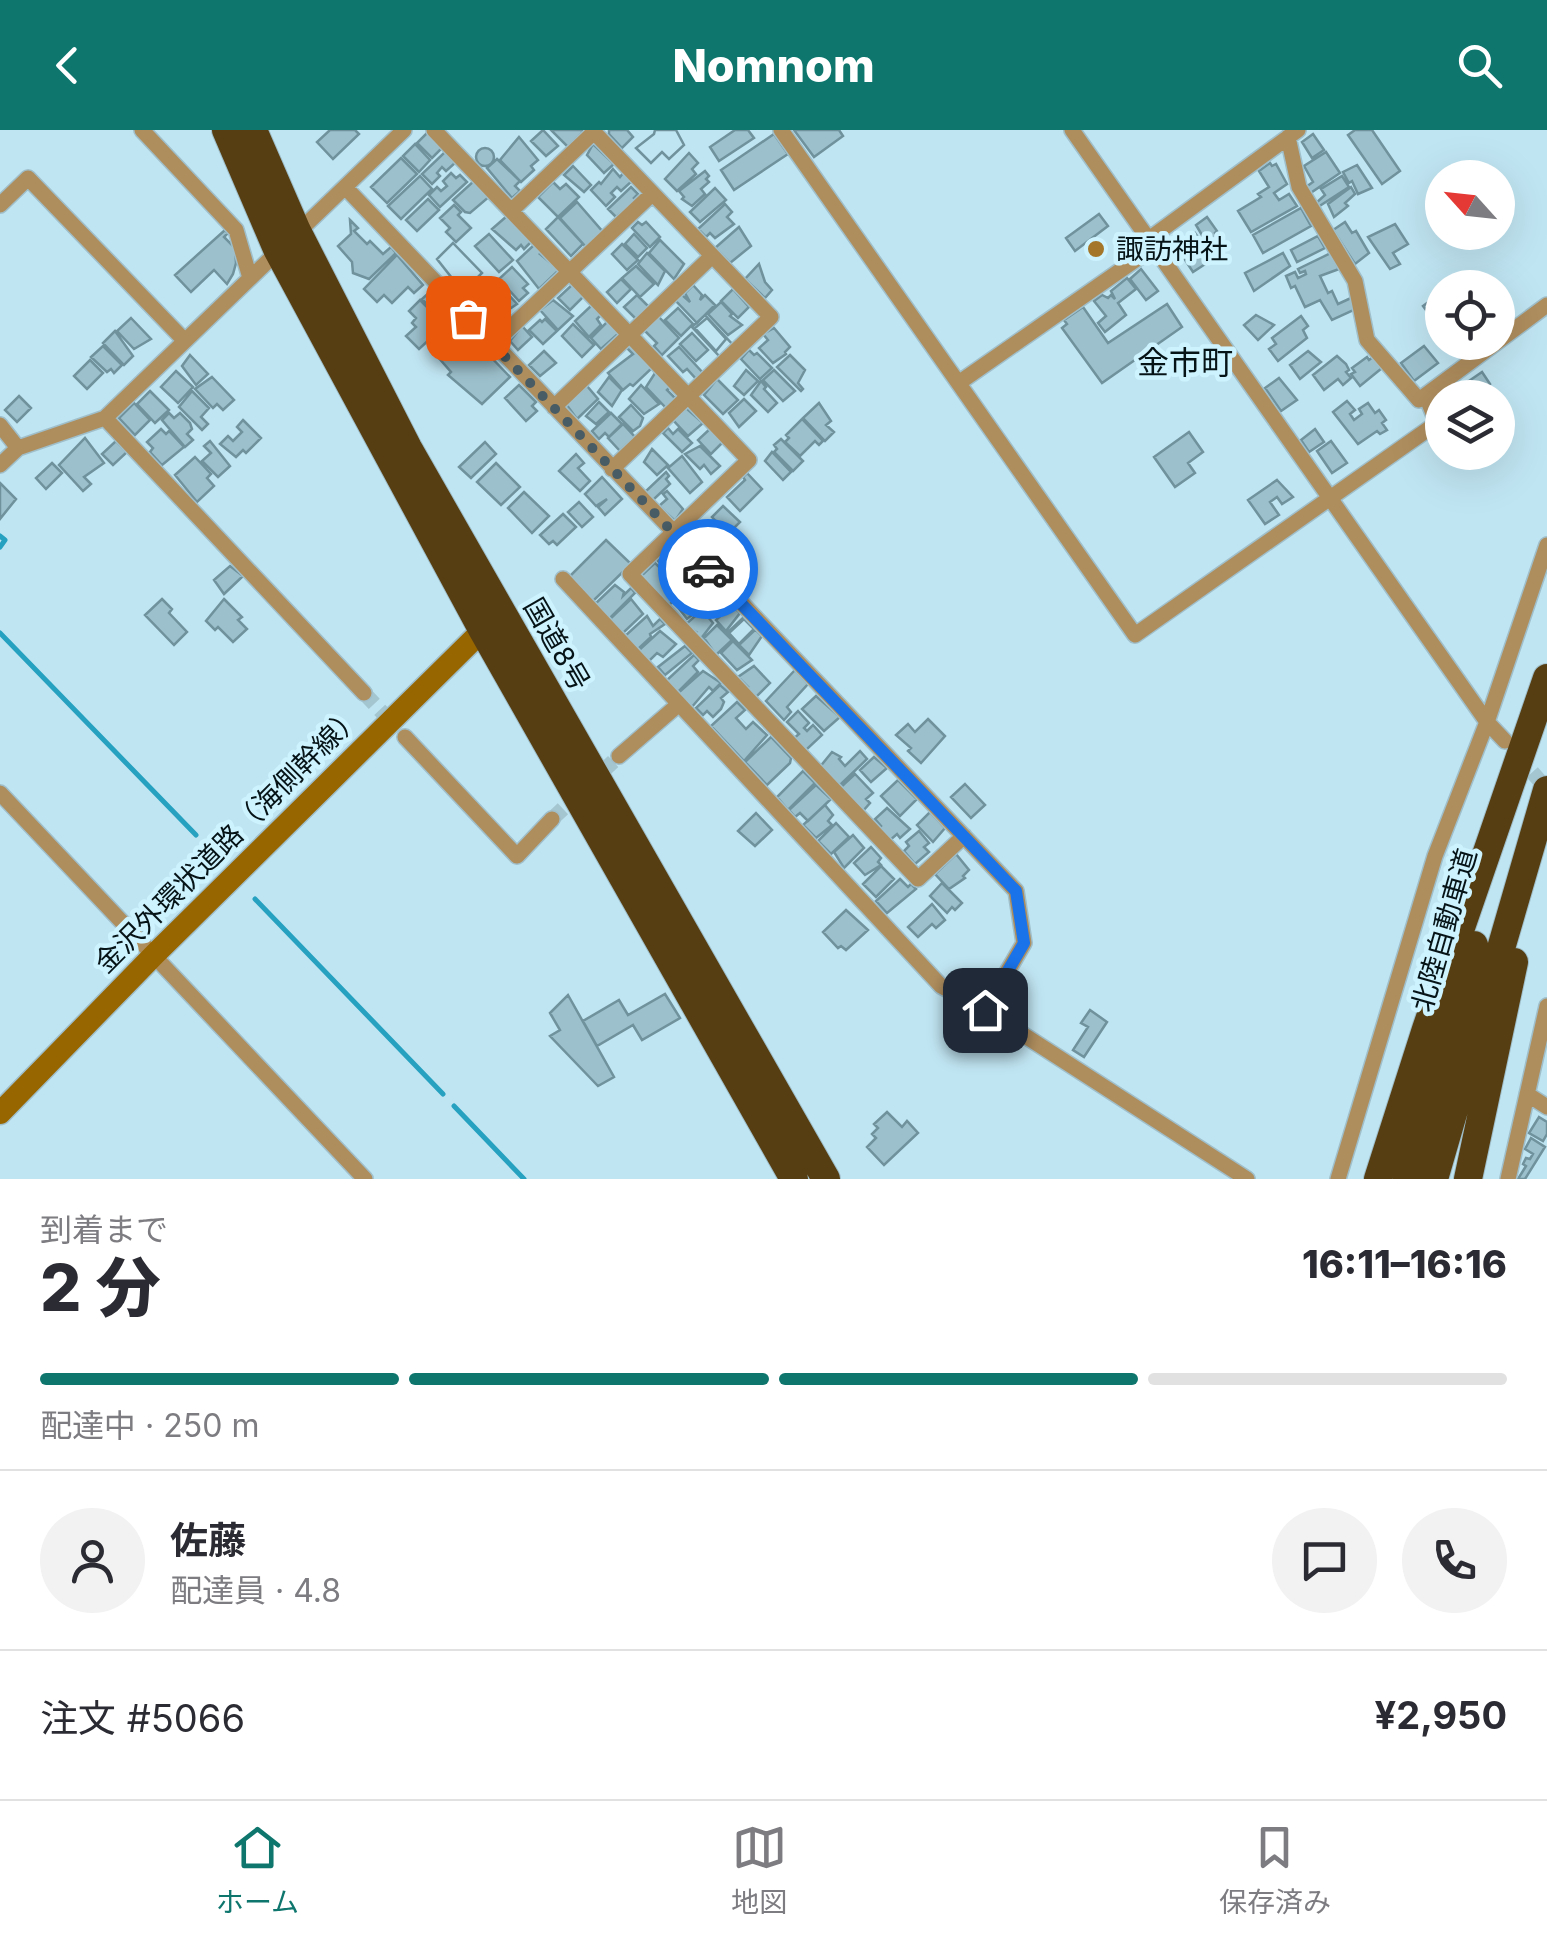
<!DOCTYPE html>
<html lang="ja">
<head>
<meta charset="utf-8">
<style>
  :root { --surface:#fff; --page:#f2f2f3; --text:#2b2b33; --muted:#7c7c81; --line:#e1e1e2; --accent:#0f766e }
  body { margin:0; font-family:Inter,"Noto Sans JP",sans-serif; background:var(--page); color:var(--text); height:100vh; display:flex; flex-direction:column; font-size:38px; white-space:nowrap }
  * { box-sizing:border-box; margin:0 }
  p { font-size:32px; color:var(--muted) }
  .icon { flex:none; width:55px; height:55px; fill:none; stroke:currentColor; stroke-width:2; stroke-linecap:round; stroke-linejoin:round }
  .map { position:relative; height:1049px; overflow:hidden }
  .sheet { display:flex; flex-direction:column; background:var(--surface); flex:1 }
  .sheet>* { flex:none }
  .needle { width:65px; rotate:297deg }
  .controls { position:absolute; left:1425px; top:30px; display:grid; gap:20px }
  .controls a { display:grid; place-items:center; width:90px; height:90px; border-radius:50%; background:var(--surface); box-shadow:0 10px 40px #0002; font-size:50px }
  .pin { position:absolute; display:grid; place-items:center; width:85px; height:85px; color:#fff; margin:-42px; border-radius:20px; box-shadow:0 5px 15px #0006 }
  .courier { position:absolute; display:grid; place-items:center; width:100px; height:100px; margin:-50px; border:8px solid #1a73e8; border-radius:50%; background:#fff; color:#222; box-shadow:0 2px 12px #0007 }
  .headline em { font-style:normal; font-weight:800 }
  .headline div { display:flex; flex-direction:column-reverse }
  .headline { display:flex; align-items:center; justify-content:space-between; height:170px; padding:0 40px }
  h1 { font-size:65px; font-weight:800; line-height:75px }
  .bar { display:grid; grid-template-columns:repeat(4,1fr); gap:15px 10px; align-content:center; height:120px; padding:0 40px }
  .bar i { height:12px; border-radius:8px; background:var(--line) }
  .bar .selected { background:var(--accent) }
  .bar p { grid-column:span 4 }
  .line { display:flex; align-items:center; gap:25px; padding:0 40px; border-top:2px solid var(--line) }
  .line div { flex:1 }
  .round { display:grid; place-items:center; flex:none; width:105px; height:105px; border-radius:52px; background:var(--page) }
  header { display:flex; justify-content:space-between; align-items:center; height:130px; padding:0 40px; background:var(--accent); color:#fff; font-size:45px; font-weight:800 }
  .tabs { display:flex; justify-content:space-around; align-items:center; height:140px; border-top:2px solid var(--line); background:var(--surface); font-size:28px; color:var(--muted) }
  .tabs a { display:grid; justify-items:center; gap:5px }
  .tabs .selected { color:var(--accent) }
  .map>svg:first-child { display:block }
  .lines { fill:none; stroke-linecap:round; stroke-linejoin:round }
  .stream { stroke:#27a1c0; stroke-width:5 }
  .building { fill:#9cc0cc; stroke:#6f929d; stroke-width:2.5; fill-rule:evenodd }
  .street-tunnel { stroke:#a4c6d1; stroke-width:15; stroke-dasharray:15 8; stroke-linecap:butt }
  .street-casing { stroke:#9fbfcb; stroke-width:18 }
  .secondary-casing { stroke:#9fbfcb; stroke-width:25 }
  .highway-casing { stroke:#9fbfcb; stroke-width:30 }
  .street { stroke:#af8e5e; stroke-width:15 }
  .secondary { stroke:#976600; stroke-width:22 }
  .highway { stroke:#573e12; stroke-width:28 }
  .done { stroke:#475c64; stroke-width:10; stroke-dasharray:0 18 }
  .route { stroke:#1a73e8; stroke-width:12 }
  .poi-dot { fill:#a47629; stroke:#cdf3ff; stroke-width:4 }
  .labels { text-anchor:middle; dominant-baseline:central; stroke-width:9; stroke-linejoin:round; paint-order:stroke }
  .poi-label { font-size:28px; fill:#061317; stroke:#cdf3ff; text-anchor:start }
  .street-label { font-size:28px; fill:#061317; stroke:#cdf3ff }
  .quarter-label { font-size:32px; fill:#061317; stroke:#cdf3ff }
</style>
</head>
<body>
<header><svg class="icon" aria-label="back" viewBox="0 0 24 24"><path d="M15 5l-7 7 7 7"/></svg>Nomnom<svg class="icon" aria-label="search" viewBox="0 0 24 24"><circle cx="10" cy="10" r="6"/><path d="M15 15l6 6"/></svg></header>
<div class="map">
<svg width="1547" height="1049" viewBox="0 0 1547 1049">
  <rect width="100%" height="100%" fill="#c0e5f2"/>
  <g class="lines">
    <path class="stream" d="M0 406 5 410 0 417
      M0 503 196 705
      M255 769 443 964
      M454 976 524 1049"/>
  </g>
  <path class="building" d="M330 0H355L359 4 333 29 317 12Z
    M543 0 558 16 546 26 531 11Z
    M551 0H582V3L568 17Z
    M609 0H627L633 7 622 18 609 4Z
    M655 0H676L684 15 669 29 662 22 651 33 636 18 654 4Z
    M655 0H676L684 15 669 29 662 22 651 33 636 18 654 4Z
    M735 0H748L754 8 719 31 710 17Z
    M794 0H839L843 6 814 27Z
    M1355 0H1372L1400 41 1382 54 1348 5Z
    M428 2 443 17 432 28 417 13Z
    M774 4 788 24 734 60 721 40Z
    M1313 4 1324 20 1312 28 1302 12Z
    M519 7 538 30 531 36 534 40 521 52 500 30Z
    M415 14 430 30 419 42 403 26Z
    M593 14 614 34 604 43 587 25Z
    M476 27a9 9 0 1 1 18 0a9 9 0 1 1-18 0Z
    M445 22 455 33 446 41 442 37 437 43 440 46 432 54 422 44Z
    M1326 22 1340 43 1309 64 1306 57 1313 52 1304 36Z
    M689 23 698 33 692 39 696 44 677 61 665 49Z
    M401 28 417 44 387 73 371 57Z
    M497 29 520 51 515 56 520 61 512 68 487 38Z
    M1270 33 1272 36 1276 34 1287 54 1274 63 1279 70 1289 64 1297 76 1251 102 1238 81 1261 67 1258 64 1269 57 1259 41Z
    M1357 35 1372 58 1358 64 1352 51 1349 53 1343 42Z
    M573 36 591 55 584 62 564 45Z
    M613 39 620 47 624 42 632 51 621 61 617 57 611 63 615 67 606 76 591 60 599 52 601 54Z
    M705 41 709 46 706 49 709 52 701 59 705 64 692 76 682 69 684 67 679 61Z
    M451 43 456 48 460 45 467 52 440 77 429 65 437 57 441 61 447 56 443 51Z
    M420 46 432 59 401 89 388 76Z
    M1342 46 1349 57 1318 77 1316 73 1325 65 1321 59Z
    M475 50 490 66 470 83 465 82 453 70Z
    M553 52 560 59 566 54 579 67 558 87 538 67Z
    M631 57 638 64 634 68 637 71 616 87 608 79Z
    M1351 57 1355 64 1345 73 1348 76 1334 87 1328 74Z
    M715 58 726 70 700 92 690 82Z
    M428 69 439 80 417 101 406 90Z
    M577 72 603 102 586 117 560 88Z
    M725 74 732 82 727 87 734 94 715 108 710 103 706 107 698 99Z
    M454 75 461 82 458 85 471 98 456 112 446 102 450 98 440 88Z
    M1301 78 1311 96 1263 123 1253 105Z
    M1099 84 1108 96 1075 121 1066 108Z
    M507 86 533 110 524 119 521 115 516 120 492 99Z
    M558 87 583 114 571 126 546 99Z
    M1207 87 1217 101 1215 103 1218 108 1209 117 1196 95Z
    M350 90 358 98 354 101 367 114 370 111 383 124 391 117 396 123 369 149 353 143 352 132 338 116 351 104Z
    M638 92 642 95 646 92 660 107 650 117 632 98Z
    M1345 92 1352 103 1356 101 1369 123 1355 134 1333 100Z
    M1395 94 1408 114 1393 123 1400 134 1390 139 1368 107Z
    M739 97 751 116 730 133 715 118Z
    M225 100 228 103 224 107 235 118 236 133 233 144 227 154 214 140 191 162 175 145Z
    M1195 103 1213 129 1193 142 1176 116Z
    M489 104 513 130 499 142 475 116Z
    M634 104 647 118 638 127 625 114Z
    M1318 106 1325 118 1297 132 1291 120Z
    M660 110 684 134 674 149 649 123Z
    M453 113 482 143 463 162 437 129Z
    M453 113 482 143 463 162 437 129Z
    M535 114 543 122 540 124 559 140 539 159 517 131Z
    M622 114 638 130 627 140 612 124Z
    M647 123 665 141 658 155 638 134Z
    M1283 123 1290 136 1254 161 1245 143Z
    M1331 123 1339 139 1320 146 1328 163 1332 161 1338 174 1351 168 1356 179 1332 190 1320 170 1305 177 1295 156 1291 158 1286 146 1295 142 1298 148 1306 144 1305 141 1300 143 1298 139Z
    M397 125 423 155 414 163 408 157 392 173 384 165 377 172 364 159Z
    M759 134 765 152 772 160 765 168 745 149Z
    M636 136 654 154 640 167 622 148Z
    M512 137 528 154 523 158 528 163 519 171 499 149Z
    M1141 139 1158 161 1146 170 1130 149Z
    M1127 148 1136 159 1118 173 1126 185 1105 202 1098 193 1106 186 1094 171 1102 165 1108 168 1111 165 1115 169 1111 161Z
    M621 149 631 159 617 173 607 162Z
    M496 151 517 174 505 182 485 161Z
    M573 154 585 165 570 180 558 168Z
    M693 155 702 165 700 170 705 165 715 175 697 193 675 170 681 164 690 172 685 163Z
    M733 159 749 177 738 188 721 171Z
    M432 160 455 184 445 193 422 169Z
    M1442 162V202L1423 176Z
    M637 165 649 177 636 189 624 177Z
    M420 170 445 195 419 219 406 206 416 197 412 193 416 188 409 181Z
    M553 170 573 186 558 200 540 180Z
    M721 172 732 184 730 186 742 195 728 205 708 184Z
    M1167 174 1182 197 1102 253 1062 198 1067 194 1064 190 1083 177 1108 213Z
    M592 175 602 184 597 189 601 195 589 207 575 191Z
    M678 178 693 194 681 206 665 190Z
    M705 185 734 216 721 228 692 197ZM707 188 726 209 716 221 695 198Z
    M705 185 734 216 721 228 692 197Z
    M1256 185 1274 195 1258 210 1244 195Z
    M658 186 679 208 662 225 654 216 657 213 644 200Z
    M1301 186 1308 196 1303 200 1307 208 1278 231 1269 219 1276 214 1272 208Z
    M131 188 151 209 134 219 117 201Z
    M707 188 726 209 716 221 695 198Z
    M545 189 557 201 543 214 529 200 540 190 542 192Z
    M608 191 619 203 601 219 591 208Z
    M573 194 594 215 582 227 562 206Z
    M522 196 532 207 518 220 510 211Z
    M774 198 790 217 785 222 786 224 773 233 759 218 768 210 763 204Z
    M115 201 133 226 124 235 103 213Z
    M692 203 708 220 696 231 680 214Z
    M458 207 478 228 485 221 510 247 482 274 448 245 451 242 438 227Z
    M631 214 653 237 633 256 630 254 623 260 608 243 633 224 627 218Z
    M103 216 122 235 114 243 111 239 107 242 91 227Z
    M1424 216 1438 233 1414 251 1401 233Z
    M679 217 704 244 698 251 687 239 683 242 668 226Z
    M749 220 754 225 757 223 772 238 760 249 741 229Z
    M544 221 556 233 540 246 529 235Z
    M1308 221 1321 232 1300 249 1290 235Z
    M190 225 208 244 196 255 182 236Z
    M790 225 805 240 798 253 803 259 801 261 777 237Z
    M1337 226 1346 234 1349 240 1346 242 1351 248 1343 255 1338 249 1324 260 1313 245Z
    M1367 227 1369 230 1373 227 1382 238 1360 256 1351 244 1355 242 1352 238Z
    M90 230 103 243 87 259 74 246Z
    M657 240 672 255 667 260 676 269 667 279 646 257Z
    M746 240 758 251 744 265 734 256Z
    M774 240 795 261 783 271 763 250Z
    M176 241 193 257 178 273 161 257Z
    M1482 242 1490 254 1475 265 1466 253Z
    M212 247 234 270 223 280 217 274 213 278 195 259Z
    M609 247 622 260 612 276 598 262Z
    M1279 248 1297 270 1281 281 1265 258Z
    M717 249 738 270 723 284 704 265Z
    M761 251 766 257 764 259 777 273 768 282 751 265Z
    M519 255 536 272 532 276 537 281 526 291 505 268Z
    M641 255 659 274 644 284 629 269Z
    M587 256 598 269 577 289 566 274Z
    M150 261 169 280 155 293 137 274Z
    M192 261 209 278 201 287 208 294 202 300 179 277Z
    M19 266 31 278 17 292 5 280Z
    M744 269 756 281 739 297 729 283Z
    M1347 271 1355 280 1350 284 1354 290 1362 284 1359 279 1368 273 1375 283 1379 280 1386 290 1382 293 1387 300 1380 304 1377 301 1358 314 1333 282Z
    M599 272 609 282 596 294 586 286Z
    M134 273 150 290 135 305 119 288Z
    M819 273 831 291 826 295 834 302 825 311 803 288Z
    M631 275 643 288 640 296 633 301 619 287Z
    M686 278 703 293 688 306 673 290Z
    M169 283 174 288 180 283 190 293 192 299 187 304 193 310 185 317 162 290Z
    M611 283 622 294 609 307 605 303 599 309 592 301Z
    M802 289 823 311 819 315 815 311 800 326 785 312 789 308 786 305Z
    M243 290 261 308 246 323 243 320 236 327 220 314 228 306 233 311 242 302 237 297Z
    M623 294 635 307 620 321 608 308Z
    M712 297 722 313 711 324 698 310Z
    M668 298 673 304 678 299 692 313 682 322 663 303Z
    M161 299 166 304 169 301 184 317 162 335 150 322 153 318 147 312Z
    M1315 299 1324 312 1309 322 1301 310Z
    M1189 302 1203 322 1188 333 1195 343 1175 357 1154 327Z
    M85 308 104 333 84 347 91 354 83 361 59 335Z
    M781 309 803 331 793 341 774 322 777 319 774 315Z
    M116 311 127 322 113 335 102 324Z
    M210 311 230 336 218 347 202 331 211 323 204 316Z
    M1331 311 1347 333 1332 343 1317 321Z
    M485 312 496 324 471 348 459 337Z
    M700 316 720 336 711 344 704 335 700 339 685 324Z
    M652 319 668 335 657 345 644 332Z
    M772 322 791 342 783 350 765 331Z
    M576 324 584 333 578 338 590 351 580 361 559 341Z
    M682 326 702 352 690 363 668 338Z
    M195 327 211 344 207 348 214 356 197 372 175 345Z
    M52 333 62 343 46 359 36 348Z
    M496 333 520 357 501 375 477 352Z
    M666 342 669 346 666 349 670 354 653 370 645 362Z
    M747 343 762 359 740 381 727 367 745 350 743 347Z
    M602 347 622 369 605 385 598 377 607 369 596 376 585 364Z
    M1277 350 1293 367 1282 374 1277 367 1270 372 1279 385 1265 394 1248 370Z
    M0 353 16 369 0 389Z
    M667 361 683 379 675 391 659 376 667 369 663 364Z
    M524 362 549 386 532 403 508 378Z
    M579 372 593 387 582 397 568 382Z
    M723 376 740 392 728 404 712 387Z
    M563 384 576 397 557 415 553 411 549 414 540 405Z
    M712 391 726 406 707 424 689 405 694 400 698 404Z
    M606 410 631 434 593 471 569 447Z
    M669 420 679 430 684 426 699 441 683 457 658 431Z
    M655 433 684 461 668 476 640 447Z
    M230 436 243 446 224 464 214 450Z
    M705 452 710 458 707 461 718 472 715 475 718 478 711 485 690 463Z
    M615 455 624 462 623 466 631 458 635 463 609 489 595 474Z
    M686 461 702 477 687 489 674 472Z
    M162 469 172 479 169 483 187 502 174 515 145 485Z
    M224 469 242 487 238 490 247 499 233 512 218 497 215 500 206 491Z
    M631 469 643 484 623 503 610 489Z
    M732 475 740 483 726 501 716 490Z
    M702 480 713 493 699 511 693 504 696 502 685 495Z
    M647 486 653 496 660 489 665 494 650 504 651 507 637 520 625 506Z
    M744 487 756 499 739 515 727 503Z
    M744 489 754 499 739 514 729 503Z
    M717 495 732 510 716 525 704 508Z
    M755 499 762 506 749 525 739 515Z
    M660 501 676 514 663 527 657 523 648 532 638 521Z
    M733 511 752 530 737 540 721 523Z
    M685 516 692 523 665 545 658 537Z
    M694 525 699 530 693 536 698 542 677 563 666 551Z
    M754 536 770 553 753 570 745 560 748 557 738 547Z
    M795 540 808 554 787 577 791 582 784 590 766 571Z
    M703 541 721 553 713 561 709 557 691 578 677 564Z
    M720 555 728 562 721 568 724 572 721 579 713 587 707 581 703 585 696 578Z
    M816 566 840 587 824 601 802 579Z
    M737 572 745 580 736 588 746 599 753 592 767 605 744 631 711 596Z
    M798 581 809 593 804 598 807 601 813 595 822 605 806 620 792 610 799 604 787 592Z
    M928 589 945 606 921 633 908 621 911 618 896 605 908 594 915 602Z
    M771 607 791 628 790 633 767 655 745 632Z
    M860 621 867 629 840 655 819 638 832 622 841 627 839 629 845 636Z
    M874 627 887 638 871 652 860 640Z
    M803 641 815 653 788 680 777 667Z
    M855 644 873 663 866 669 870 673 863 681 841 657Z
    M898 650 917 669 900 686 881 666Z
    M965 654 985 675 971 688 951 667Z
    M816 655 831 669 808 691 800 683 795 687 789 680Z
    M825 675 833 685 828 691 832 695 816 708 803 695Z
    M887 678 910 699 900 708 897 704 889 711 878 699 881 696 875 689Z
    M930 682 945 698 933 712 917 695Z
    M756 683 772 700 755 716 738 701Z
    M836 693 849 707 831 724 818 711Z
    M919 701 929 713 924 717 929 722 915 734 904 721 909 716 906 712Z
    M853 705 864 718 844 738 834 722Z
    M871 717 881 728 878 732 881 735 865 745 854 733Z
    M956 724 969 740 963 746 965 748 949 759 935 744Z
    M881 736 894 749 876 767 863 754Z
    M900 749 908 757 911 754 916 759 887 783 876 771Z
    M942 753 962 773 955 780 952 777 947 783 930 766Z
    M932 774 945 790 936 798 932 794 918 807 908 797Z
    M846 780 868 800 846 820 841 816 838 818 823 802Z
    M665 864 680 888 642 910 633 895 597 916 583 891 619 870 628 885Z
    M568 865 614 947 598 956 550 906 560 900 550 883Z
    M1090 880 1107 892 1084 927 1073 920 1088 897 1081 893Z
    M887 982 902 997 907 991 918 1003 884 1035 867 1017 876 1008 872 1004 878 998 874 994Z
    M1539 987 1547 992V1004L1543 1011 1529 1003Z
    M1531 1008 1545 1017 1525 1049H1518L1526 1036 1523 1034 1526 1028 1530 1029 1533 1024 1525 1019Z"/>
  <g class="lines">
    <path class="street-tunnel" d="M364 563 395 596
      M1517 625 1547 659
      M552 689 619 626"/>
    <defs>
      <path id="street" d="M142 0 236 100 250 148
        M434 0 749 330 630 444 918 749 964 706
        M592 0 771 187 612 339
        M781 0 1135 505 1437 293 1426 266
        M1072 0 1487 592 1505 611
        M1288 7 1299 57 1355 151 1367 210 1419 270 1547 175
        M345 57 1016 761 1024 813 985 880
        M0 75 28 48 184 210
        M512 80 594 2
        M1149 109 1298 0
        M493 214 652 64
        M960 252 1154 117
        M554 277 712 126
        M105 288 364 563
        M0 295 18 318
        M0 335 18 318 105 288 404 0
        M563 449 941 856 985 880 1247 1049
        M405 607 517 726 552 689
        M619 626 679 574
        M0 663 365 1049
        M1527 964 1547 977
        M1338 1049 1435 726 1487 592 1547 415
        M1508 1049 1547 876"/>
      <path id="secondary" d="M0 983 155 824 492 491"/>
      <path id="highway" d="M226 0 277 119 482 499 794 1049
        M253 0 297 101 408 318 826 1049
        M1378 1049 1426 899 1547 548
        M1407 1049 1474 815
        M1434 1049 1547 660
        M1468 1049 1514 832"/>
    </defs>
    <use href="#street" class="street-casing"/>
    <use href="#secondary" class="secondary-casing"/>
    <use href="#highway" class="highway-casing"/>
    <use href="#street" class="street"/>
    <use href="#secondary" class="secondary"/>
    <use href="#highway" class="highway"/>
  </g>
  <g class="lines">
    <path class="done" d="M468 188 708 439"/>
    <path class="route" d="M708 439 1016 761 1024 813 985 880"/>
  </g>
  <circle class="poi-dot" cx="1096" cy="119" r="10"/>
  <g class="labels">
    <g class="poi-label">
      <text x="1116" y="119">諏訪神社</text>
    </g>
    <g class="street-label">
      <text transform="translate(557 514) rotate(60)">国道8号</text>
      <text transform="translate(228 709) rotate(-45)">金沢外環状道路（海側幹線）</text>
      <text transform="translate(1444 800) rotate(-74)">北陸自動車道</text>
    </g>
    <g class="quarter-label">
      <text x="1185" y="232">金市町</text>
    </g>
  </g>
</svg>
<div class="controls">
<a><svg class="needle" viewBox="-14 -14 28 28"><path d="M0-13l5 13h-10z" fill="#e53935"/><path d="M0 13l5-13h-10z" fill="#7c7c81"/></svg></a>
<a><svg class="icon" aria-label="locate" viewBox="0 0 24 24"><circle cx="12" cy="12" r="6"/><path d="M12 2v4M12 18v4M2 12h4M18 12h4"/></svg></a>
<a><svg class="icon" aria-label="layers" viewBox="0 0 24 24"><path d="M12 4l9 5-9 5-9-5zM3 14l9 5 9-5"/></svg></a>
</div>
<div class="pin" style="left:468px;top:188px;background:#ea580c"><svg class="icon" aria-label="bag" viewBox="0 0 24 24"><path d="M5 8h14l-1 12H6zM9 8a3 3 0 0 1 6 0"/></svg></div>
<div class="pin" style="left:985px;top:880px;background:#1f2937"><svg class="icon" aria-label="home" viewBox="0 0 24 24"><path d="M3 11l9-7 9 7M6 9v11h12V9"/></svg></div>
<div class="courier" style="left:708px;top:439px"><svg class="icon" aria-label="car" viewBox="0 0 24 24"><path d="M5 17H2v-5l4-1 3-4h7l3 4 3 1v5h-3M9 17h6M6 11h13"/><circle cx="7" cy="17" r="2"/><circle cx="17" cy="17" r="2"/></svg></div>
</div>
<section class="sheet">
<div class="headline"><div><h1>2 分</h1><p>到着まで</p></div><em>16:11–16:16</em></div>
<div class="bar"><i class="selected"></i><i class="selected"></i><i class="selected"></i><i></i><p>配達中 · 250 m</p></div>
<div class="line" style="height:180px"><a class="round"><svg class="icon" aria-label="person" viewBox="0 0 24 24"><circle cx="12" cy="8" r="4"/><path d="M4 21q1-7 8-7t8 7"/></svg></a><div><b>佐藤</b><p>配達員 · 4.8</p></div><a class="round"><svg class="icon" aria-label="chat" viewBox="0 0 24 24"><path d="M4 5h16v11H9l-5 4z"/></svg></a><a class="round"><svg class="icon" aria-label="phone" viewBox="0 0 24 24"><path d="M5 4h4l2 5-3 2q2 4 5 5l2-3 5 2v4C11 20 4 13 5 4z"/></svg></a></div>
<div class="line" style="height:130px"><div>注文 #5066</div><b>¥2,950</b></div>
</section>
<nav class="tabs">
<a class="selected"><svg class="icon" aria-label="home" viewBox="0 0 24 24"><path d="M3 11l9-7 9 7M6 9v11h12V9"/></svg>ホーム</a>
<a><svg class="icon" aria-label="map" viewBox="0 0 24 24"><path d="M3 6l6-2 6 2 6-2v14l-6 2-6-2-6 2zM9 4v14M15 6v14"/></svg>地図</a>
<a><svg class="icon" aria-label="saved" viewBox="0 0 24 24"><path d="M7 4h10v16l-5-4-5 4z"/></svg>保存済み</a>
</nav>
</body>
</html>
